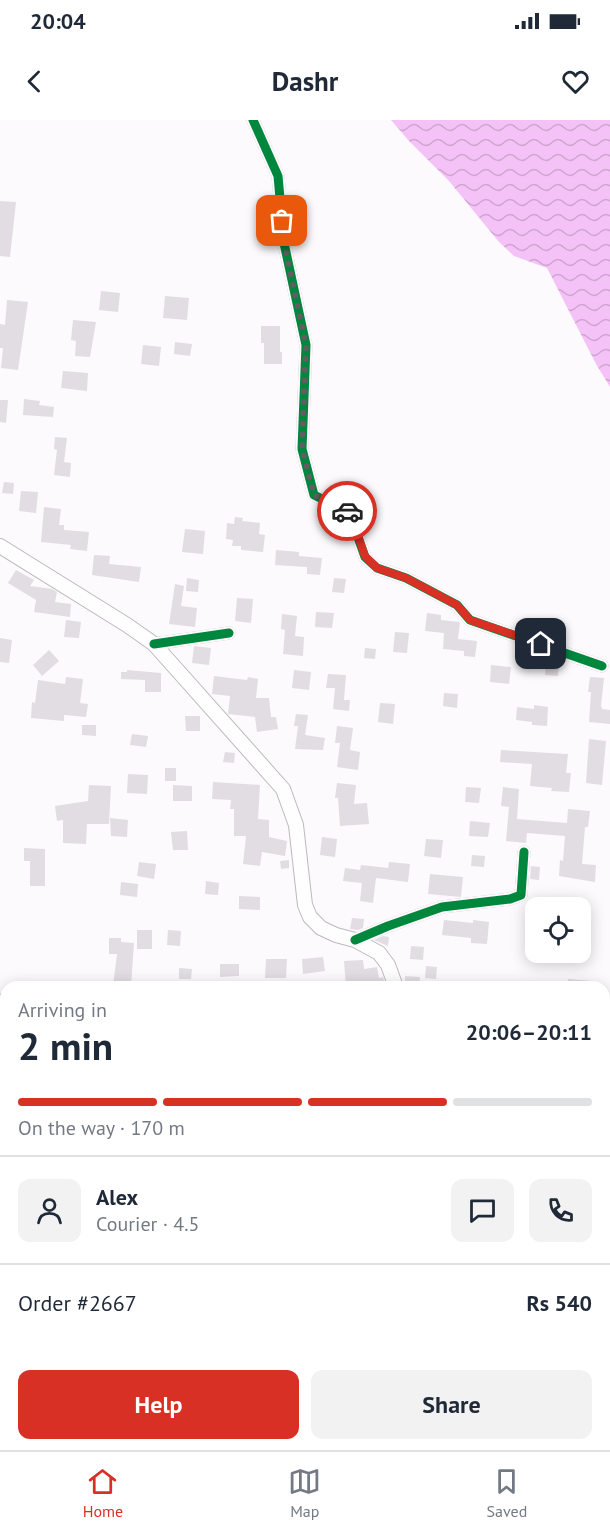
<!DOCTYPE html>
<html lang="en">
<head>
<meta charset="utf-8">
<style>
  :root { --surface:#fff; --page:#f2f2f3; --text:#1f2937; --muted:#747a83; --line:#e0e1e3; --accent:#d93025 }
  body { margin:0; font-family:"PT Sans",sans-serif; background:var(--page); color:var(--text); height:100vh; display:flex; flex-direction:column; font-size:22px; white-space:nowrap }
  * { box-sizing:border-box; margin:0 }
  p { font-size:20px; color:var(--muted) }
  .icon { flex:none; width:33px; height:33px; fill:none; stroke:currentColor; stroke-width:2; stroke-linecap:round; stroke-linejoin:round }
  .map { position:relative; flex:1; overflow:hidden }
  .panel { position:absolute; left:0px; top:861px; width:610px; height:470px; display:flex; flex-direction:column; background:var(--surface); border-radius:18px 18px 0 0; box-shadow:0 3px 15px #0003 }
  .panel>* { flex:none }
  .buttons { position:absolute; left:525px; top:777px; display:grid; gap:12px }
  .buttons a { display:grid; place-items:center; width:66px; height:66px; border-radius:12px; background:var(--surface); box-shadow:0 3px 15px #0003; font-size:30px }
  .pin { position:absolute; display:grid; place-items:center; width:51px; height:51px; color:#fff; margin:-26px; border-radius:12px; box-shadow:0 3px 9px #0006 }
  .courier { position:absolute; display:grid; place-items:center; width:60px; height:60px; margin:-30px; border:4px solid #d93025; border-radius:50%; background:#fff; color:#222; box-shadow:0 2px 8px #0007 }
  .overview em { font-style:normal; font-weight:700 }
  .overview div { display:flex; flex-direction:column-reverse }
  .overview { display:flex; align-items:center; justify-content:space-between; height:102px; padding:0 18px }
  h1 { font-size:39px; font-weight:700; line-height:45px }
  .bar { display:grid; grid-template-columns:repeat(4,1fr); gap:9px 6px; align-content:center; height:72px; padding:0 18px }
  .bar i { height:8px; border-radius:4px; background:var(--line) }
  .bar .current { background:var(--accent) }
  .bar p { grid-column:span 4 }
  .line { display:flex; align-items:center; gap:15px; padding:0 18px; border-top:2px solid var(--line) }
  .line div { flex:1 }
  .round { display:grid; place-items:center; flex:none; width:63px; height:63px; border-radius:12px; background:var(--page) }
  .action { display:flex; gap:12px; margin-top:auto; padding:12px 18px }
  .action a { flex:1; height:69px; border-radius:12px; background:var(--accent); color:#fff; font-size:24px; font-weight:700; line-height:69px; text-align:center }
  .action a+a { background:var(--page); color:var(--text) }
  .status { display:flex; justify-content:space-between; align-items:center; height:42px; padding:0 30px; background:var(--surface); direction:ltr }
  .status svg { height:16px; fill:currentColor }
  header { display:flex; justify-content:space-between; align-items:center; height:78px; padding:0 18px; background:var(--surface); font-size:27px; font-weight:700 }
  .menu { display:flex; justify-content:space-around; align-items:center; height:84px; border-top:2px solid var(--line); background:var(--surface); font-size:16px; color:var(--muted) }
  .menu a { display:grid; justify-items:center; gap:3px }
  .menu .current { color:var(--accent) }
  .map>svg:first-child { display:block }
  .water { fill:url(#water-waves) }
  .building { fill:#e2dde2 }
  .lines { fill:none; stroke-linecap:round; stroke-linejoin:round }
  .street-casing { stroke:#bdb9bd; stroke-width:13 }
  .secondary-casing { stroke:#bdb9bd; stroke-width:16 }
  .street { stroke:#fffeff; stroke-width:10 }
  .secondary { stroke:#fffeff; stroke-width:14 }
  .cycleway-casing { stroke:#fdf9fd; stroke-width:13 }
  .cycleway { stroke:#00873e; stroke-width:9 }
  .done { stroke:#625d63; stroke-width:6; stroke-dasharray:0 10.8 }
  .route { stroke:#d93025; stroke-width:8 }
</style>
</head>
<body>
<div class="status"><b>20:04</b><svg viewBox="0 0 49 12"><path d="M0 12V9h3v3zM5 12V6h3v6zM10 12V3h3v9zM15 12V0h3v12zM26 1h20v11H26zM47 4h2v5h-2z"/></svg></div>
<header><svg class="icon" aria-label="back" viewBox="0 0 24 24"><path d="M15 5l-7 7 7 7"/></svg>Dashr<svg class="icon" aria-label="heart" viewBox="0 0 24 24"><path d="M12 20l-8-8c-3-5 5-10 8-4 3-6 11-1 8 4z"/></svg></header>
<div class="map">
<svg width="610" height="1330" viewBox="0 0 610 1330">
  <defs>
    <pattern id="water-waves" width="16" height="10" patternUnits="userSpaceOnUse" patternTransform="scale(1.5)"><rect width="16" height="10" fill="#f4c2f6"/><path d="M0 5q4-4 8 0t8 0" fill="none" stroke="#d0a5d2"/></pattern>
  </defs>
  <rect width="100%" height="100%" fill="#fcfafc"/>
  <path class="water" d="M391 0H610V267L596 244 547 148 514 136 499 122 449 61 409 21Z"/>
  <path class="building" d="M0 81 16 82 10 137 0 136Z
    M101 171 120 173 118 192 99 190Z
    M165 176 189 178 187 200 163 198Z
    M7 180 28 182 18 250 1 248 3 228H0V204L5 205Z
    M73 200 96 202 90 237 75 236 76 221 71 220Z
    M261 206H280V232H282V244H264V223H261Z
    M175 222 192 224 190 236 174 234Z
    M143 225 161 227 159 246 141 244Z
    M63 251 88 253 87 271 61 268Z
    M24 279 40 281 39 285 54 287 53 297 23 295Z
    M0 280H8L6 303 0 302Z
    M55 317 67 318 64 342 71 343 70 357 54 355 57 330 54 329Z
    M4 362 14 363 13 374 2 373Z
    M21 371 38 372 36 393 19 391Z
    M44 387 61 389 59 405H64V410L89 412 87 431 70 429 71 425 41 422Z
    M235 397 243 398 242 401 260 403 259 414 265 415 263 432 241 430V426H232L233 420 226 419 227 403 234 404Z
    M185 409 205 411 203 434 182 432Z
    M276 430 299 432V436L322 438 320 455 307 454V447L275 445Z
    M94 435 110 436 109 444 141 447 139 462 92 455Z
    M16 450 34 460 30 466 52 469 57 472 55 482 71 484 70 497 34 492 36 480 8 463Z
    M187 458 199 460 198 472 186 471Z
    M334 458 346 459 344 473 332 472Z
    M175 464 184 466 181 486 197 488 195 507 169 504Z
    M237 478 253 479 251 503 235 501Z
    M316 492 334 493 332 508 315 507Z
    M427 493 441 495V500L460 502 458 519 477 521 475 537 464 536V531L443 529 444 513 425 511Z
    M282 494 297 496 295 516 304 517 303 536 283 534 285 510 281 509Z
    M66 500 81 502 79 518 64 517Z
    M395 512 409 513 407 533 393 532Z
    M0 518 12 520 9 543 0 542Z
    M194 526 211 528 209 545 192 543Z
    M365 528 376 529 375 539 364 538Z
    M49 530 59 541 42 556 33 545Z
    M546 542 559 544 558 556 545 555Z
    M491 545 511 547 509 564 490 562Z
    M127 550 161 553V572H145V560L121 559V552H127Z
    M294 550 311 552 309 570 292 568Z
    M328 554 346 555 344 580H350L349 591 333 589 335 568H326Z
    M214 556 247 560 248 557 258 559 256 578H269L271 597H276L278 609 257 612 255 597 228 594 230 576 212 574Z
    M66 557 83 559 80 583 88 584 86 597 64 595V601L31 598 32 582 35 583 38 560 65 564Z
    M590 557 604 558 601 586 602 589 610 590V604L589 602 591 572H588Z
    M444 573 458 574 457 588 443 586Z
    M380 583 395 584 393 604 378 602Z
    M534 585 548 587 547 606 532 605V602L516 600 517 587 534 589Z
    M296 594 308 595 305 615 325 618 323 630 295 629 298 606H294Z
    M185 596H200V611H186Z
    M82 605H96V616L82 615Z
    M337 606 353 608 350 630 360 632 358 650 337 647 340 623H335Z
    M132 614 148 616 146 627 130 625Z
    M589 619 606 621 602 665 586 663Z
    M501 630 568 634 566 653H571L569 672 551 671 552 668 530 666 532 644 500 642Z
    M225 632 235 633 234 643 223 642Z
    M165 648H176V661H165Z
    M128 654 148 655 147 674 127 673Z
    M213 662 260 665 258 699 269 700V717L287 721 285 736 262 732 260 746 243 744 246 716H234V689H230L231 680 212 679Z
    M337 663 356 665 354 684 367 683 369 704 340 706 338 678H335Z
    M89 665 111 666 109 704H87L86 724 63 723V700L57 701 55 686 88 681Z
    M173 665 192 666V681H173Z
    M466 667 481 668 479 683 465 682Z
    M503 667 519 669 517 699 567 703 568 689 590 691 588 707H585L582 744 596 745 595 762 559 756 560 740 563 741 565 716 527 713 526 723 506 721 509 687 501 686Z
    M110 698 128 700 127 717 111 716Z
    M470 701 490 703 488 717 469 716Z
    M187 711 188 730H173L171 712Z
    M322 717 337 719 335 737 320 735Z
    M426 719 443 720 441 738 424 736Z
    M24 728 45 729V766H30V741H24Z
    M472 735 485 736 484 747 471 746Z
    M289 740V748L281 749 280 741Z
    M139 742 156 744 154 759 137 756Z
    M389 742 410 744 408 762 376 758 373 783 360 781 362 763 343 761 345 748 360 750 361 745 388 748Z
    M531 746 540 747 539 760 530 759Z
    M430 754 463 757 461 777 428 774Z
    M206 761 219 763 218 775 205 774Z
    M121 762 138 764 137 777 120 775Z
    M239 776 260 777V790L239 789Z
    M352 798 364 799 363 808 358 810 350 809Z
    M444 800 473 803V800L489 802 487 824 471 823V818L442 815Z
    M137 810H152V829H137Z
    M168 810 181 811 180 826 167 825Z
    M383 816 389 817 388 826 374 820Z
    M109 818H121V822L134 823 131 867 113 866 117 834H109Z
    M411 826 424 827 423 840 410 839Z
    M323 837 325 851 303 854 302 839Z
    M266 839H287L286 858H265Z
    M363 840 364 849 377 847 379 858 383 857 386 867H346L344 841Z
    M220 844H239V856L220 857Z
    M426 846 437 847 436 859 425 858Z
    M179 848 192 849 191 859H179Z
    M405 856 420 857 419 867H405Z
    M568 859 594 861V867H567Z"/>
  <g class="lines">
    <defs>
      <path id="street" d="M253 0 278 56 284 123 306 225 302 329 314 375 349 392 365 437 377 448 406 458 457 485 470 500 602 546
        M154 524 229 513
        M355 820 388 806 442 787 510 779 521 775 524 732
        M0 880 6 895
        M170 1324 173 1330"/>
      <path id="secondary" d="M0 426 127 505 154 524 283 669 296 705 305 785 310 797 321 808 336 815 355 820 379 833 388 845 396 867
        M485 1324 486 1330"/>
    </defs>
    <use href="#street" class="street-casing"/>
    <use href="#secondary" class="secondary-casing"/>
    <use href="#street" class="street"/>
    <use href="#secondary" class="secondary"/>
    <defs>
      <path id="cycleway" d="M253 0 278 56 284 123 306 225 302 329 314 375 349 392 365 437 377 448 406 458 457 485 470 500 602 546
        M154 524 229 513
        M355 820 388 806 442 787 510 779 521 775 524 732"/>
    </defs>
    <use href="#cycleway" class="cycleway-casing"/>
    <use href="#cycleway" class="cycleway"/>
  </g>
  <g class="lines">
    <path class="done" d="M282 101 284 123 306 225 302 329 314 375 347 391"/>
    <path class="route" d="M347 391 350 392 365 436 377 448 406 458 457 485 470 500 541 524"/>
  </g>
</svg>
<div class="buttons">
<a><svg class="icon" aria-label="locate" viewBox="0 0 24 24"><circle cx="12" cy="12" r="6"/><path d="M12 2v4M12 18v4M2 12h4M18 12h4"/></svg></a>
</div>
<div class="pin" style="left:282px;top:101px;background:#ea580c"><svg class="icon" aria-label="bag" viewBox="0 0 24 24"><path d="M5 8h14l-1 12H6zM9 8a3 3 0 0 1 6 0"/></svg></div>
<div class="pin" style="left:541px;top:524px;background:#1f2937"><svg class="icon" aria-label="home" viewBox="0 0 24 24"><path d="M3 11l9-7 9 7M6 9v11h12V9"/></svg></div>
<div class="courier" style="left:347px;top:391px"><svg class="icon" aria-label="car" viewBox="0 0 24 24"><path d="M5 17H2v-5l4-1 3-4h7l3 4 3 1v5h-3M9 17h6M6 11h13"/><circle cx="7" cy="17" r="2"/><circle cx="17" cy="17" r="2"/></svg></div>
<section class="panel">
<div class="overview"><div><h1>2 min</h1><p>Arriving in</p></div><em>20:06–20:11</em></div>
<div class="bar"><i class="current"></i><i class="current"></i><i class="current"></i><i></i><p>On the way · 170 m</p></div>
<div class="line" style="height:108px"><a class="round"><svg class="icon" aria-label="person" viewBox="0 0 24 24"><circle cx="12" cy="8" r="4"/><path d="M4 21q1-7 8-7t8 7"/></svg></a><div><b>Alex</b><p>Courier · 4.5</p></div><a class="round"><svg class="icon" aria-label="chat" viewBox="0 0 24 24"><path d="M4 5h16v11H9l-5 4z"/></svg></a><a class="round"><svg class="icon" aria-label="phone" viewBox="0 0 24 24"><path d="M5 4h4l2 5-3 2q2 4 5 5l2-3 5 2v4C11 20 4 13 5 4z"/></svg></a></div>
<div class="line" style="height:78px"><div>Order #2667</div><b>Rs 540</b></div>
<div class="action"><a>Help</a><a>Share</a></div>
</section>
</div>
<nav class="menu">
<a class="current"><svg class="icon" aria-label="home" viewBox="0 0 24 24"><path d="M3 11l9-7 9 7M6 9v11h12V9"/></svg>Home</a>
<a><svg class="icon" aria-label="map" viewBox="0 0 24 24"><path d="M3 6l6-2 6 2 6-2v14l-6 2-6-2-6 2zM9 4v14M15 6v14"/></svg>Map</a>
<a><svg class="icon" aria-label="saved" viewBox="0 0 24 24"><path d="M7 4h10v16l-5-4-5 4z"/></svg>Saved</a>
</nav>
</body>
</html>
